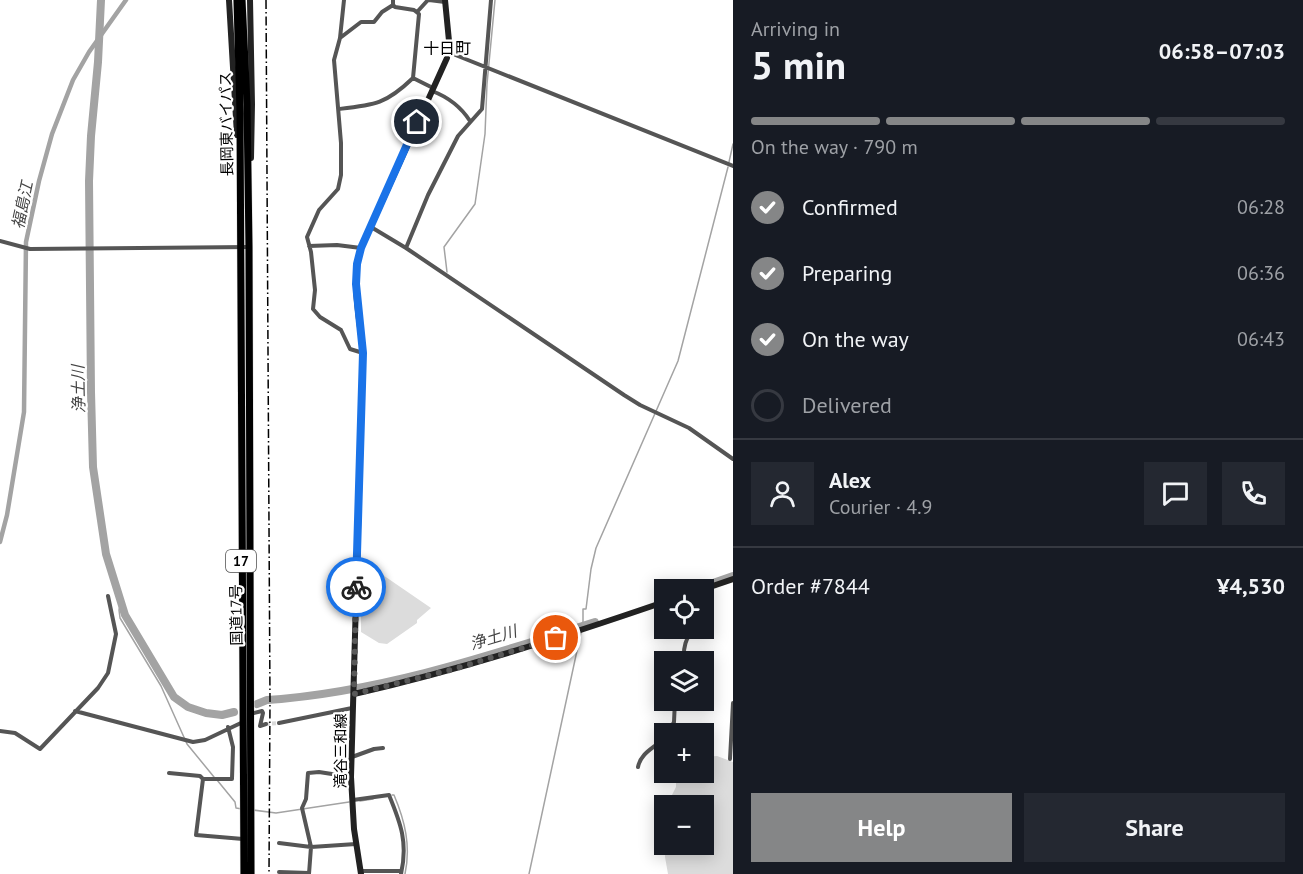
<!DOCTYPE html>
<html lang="en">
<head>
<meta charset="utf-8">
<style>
  :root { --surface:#171b24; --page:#242831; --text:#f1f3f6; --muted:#9ea1a6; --line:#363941; --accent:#858687 }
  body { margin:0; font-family:"PT Sans","Noto Sans JP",sans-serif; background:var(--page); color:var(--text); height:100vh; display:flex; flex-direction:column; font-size:22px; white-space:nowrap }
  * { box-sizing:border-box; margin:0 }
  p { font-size:20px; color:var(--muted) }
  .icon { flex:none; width:33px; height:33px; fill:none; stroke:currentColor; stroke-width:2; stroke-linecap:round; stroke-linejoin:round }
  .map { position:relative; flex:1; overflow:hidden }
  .side { display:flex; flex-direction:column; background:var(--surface); width:570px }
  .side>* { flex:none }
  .fabs { position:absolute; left:654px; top:579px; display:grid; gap:12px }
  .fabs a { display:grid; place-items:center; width:60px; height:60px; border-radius:0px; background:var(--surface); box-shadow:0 3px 15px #0003; font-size:30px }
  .pin { position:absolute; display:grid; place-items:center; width:51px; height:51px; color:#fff; margin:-26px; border:3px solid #fff; border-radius:50%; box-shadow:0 2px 6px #0007 }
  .courier { position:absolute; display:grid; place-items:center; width:60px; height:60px; margin:-30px; border:4px solid #1a73e8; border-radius:50%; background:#fff; color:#222; box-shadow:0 2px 8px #0007 }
  .headline em { font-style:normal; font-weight:800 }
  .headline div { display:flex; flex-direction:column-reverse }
  .headline { display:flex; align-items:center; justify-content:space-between; height:102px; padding:0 18px }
  h1 { font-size:39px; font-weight:800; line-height:45px }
  .bar { display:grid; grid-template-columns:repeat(4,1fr); gap:9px 6px; align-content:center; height:72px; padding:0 18px }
  .bar i { height:8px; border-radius:4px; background:var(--line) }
  .bar .on { background:var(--accent) }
  .bar p { grid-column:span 4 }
  .line { display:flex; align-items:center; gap:15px; padding:0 18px; border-top:2px solid var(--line) }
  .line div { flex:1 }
  .round { display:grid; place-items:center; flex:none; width:63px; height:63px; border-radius:0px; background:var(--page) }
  ol { padding:0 18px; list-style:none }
  li { display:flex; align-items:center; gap:18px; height:66px }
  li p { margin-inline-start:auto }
  li .icon { padding:6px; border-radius:50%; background:var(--accent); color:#fff; stroke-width:4 }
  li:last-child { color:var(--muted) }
  li i { width:33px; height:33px; border:3px solid var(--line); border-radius:50% }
  .action { display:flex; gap:12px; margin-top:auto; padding:12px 18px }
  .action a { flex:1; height:69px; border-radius:0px; background:var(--accent); color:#fff; font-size:24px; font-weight:800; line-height:69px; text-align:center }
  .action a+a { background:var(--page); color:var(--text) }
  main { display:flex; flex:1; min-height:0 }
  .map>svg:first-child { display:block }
  .green { fill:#dcdcdc }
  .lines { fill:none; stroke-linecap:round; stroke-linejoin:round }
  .stream { stroke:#a3a3a3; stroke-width:1.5 }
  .canal { stroke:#a3a3a3; stroke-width:4.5 }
  .river { stroke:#a3a3a3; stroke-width:8 }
  .minor-tunnel { stroke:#d9d9d9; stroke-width:4; stroke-dasharray:4 2; stroke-linecap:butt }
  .trunk-casing { stroke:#dbdbdb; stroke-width:8 }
  .minor { stroke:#555; stroke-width:4 }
  .secondary { stroke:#222; stroke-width:6 }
  .trunk { stroke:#000; stroke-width:7 }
  .rail { stroke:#000; stroke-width:1.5; stroke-dasharray:9 3 1.5 3; stroke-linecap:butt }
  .done { stroke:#595959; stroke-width:6; stroke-dasharray:0 10.8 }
  .route { stroke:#1a73e8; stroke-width:8 }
  .labels { text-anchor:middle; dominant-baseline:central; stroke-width:4.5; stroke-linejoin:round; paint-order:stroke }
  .shield { fill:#fff; stroke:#4c4c4c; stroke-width:1.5 }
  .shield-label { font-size:14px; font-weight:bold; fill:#000 }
  .street-label { font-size:15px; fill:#000; stroke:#fff }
  .neighbourhood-label { font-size:16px; fill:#000; stroke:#fff }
  .water-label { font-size:16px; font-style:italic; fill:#444; stroke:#fff }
</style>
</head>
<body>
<main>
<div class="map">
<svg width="733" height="874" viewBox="0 0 733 874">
  <rect width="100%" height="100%" fill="#fff"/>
  <path class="green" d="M361 560 431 608 417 620V623L387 644 379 643 361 632Z
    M717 756 733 762V874H668L665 857V845L704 844V806L667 805 676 787V773L704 772V757Z"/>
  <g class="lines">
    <path class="stream" d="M729 162 733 144
      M447 272 444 247 475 204 485 134 487 84 495 0
      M120 606 119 610 120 618 161 686 187 744 214 777
      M583 627V609H586L591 569 596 548 678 361 728 167
      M217 780 235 802 236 808 242 809
      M392 795H394C405 821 411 846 405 874
      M360 801 373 799
      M253 810 276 813 349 802
      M529 874 581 632"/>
    <path class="canal" d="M0 542 7 515 24 412 26 242 39 181 52 134 73 80 89 52 126 0"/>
    <path class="river" d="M101 0 98 62 91 136 89 181 91 392 93 467 106 554 125 615 174 697 188 707 206 713 222 715 234 712
      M693 590 733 576
      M257 704 267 700C380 692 488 656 595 622"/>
    <path class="minor-tunnel" d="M266 724 279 723"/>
    <defs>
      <path id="trunk" d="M237 0 240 113 244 874
        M242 0 247 104 249 247 251 874"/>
    </defs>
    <use href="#trunk" class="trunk-casing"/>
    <path class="minor" d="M344 0 340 38 334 60 341 143V175L338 189 319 210 307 237 311 252 315 290 313 309 320 317 341 330 350 349 363 353
      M429 0 445 2
      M417 12 428 0
      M340 38 361 22H374L382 12 393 5
      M448 52 733 166
      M413 78 433 88
      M432 91C448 97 461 107 470 121
      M339 109C375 105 386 104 413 78L419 14 414 10 395 7 393 5V0
      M371 227 406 248 624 395 640 405 689 428 733 459
      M0 241 30 249 249 247
      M309 246 337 245 361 248
      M406 248 428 195 458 136 482 109 491 0
      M704 620 709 588
      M684 662C683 648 685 637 696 628
      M75 711 193 742 205 740 243 722
      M250 714 262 711 263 713 260 726 266 724
      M279 723 352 708
      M0 731 15 733 40 749 98 688 108 673 116 634 108 596
      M668 734 674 722 675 700
      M352 757 374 749 383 748
      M730 759 733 703
      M638 767C641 752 655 748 664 738
      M169 773 200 776 203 779 196 835 243 839
      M203 779H232L233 747 228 727
      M353 800 389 795C401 824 408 843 401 874
      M279 843 311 847 356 844
      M360 871H401
      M279 872 309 873
      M309 874 311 847 302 808 306 799 308 773 319 772 351 777"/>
    <path class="secondary" d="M229 0 237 135
      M250 0 252 104 251 158
      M701 590 733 579
      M354 694C460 670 562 637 664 602
      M361 874 354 829 351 777 363 353C360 318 350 282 361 248L447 58 449 41 445 0"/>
    <use href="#trunk" class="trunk"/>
    <path class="rail" d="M266 0 270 701 269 874"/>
  </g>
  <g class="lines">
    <path class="done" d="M356 587 354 694 454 669 556 638"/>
    <path class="route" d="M356 587 363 353 356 284 357 264 361 248 417 122"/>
  </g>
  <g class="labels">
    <rect class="shield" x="226" y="550" width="30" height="22" rx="4.5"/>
    <g class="shield-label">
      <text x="241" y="561">17</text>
    </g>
    <g class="street-label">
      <text transform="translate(226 124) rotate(-91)">長岡東バイパス</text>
      <text transform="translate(236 615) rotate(-91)">国道17号</text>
      <text transform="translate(340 751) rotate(-90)">滝谷三和線</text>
    </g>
    <g class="neighbourhood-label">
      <text x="447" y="48">十日町</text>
    </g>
    <g class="water-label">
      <text transform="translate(22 205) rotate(-78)">福島江</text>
      <text transform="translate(78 389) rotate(-91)">浄土川</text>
      <text transform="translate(493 637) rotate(-17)">浄土川</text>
    </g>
  </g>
</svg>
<div class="fabs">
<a><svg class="icon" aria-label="locate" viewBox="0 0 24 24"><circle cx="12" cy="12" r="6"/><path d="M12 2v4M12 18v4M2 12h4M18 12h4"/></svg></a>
<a><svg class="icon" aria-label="layers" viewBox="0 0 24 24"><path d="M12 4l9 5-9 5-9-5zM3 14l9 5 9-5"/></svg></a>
<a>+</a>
<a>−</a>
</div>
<div class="pin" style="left:556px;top:638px;background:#ea580c"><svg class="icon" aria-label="bag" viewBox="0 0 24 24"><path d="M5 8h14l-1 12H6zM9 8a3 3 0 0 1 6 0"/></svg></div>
<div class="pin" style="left:417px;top:122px;background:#1f2937"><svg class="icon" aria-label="home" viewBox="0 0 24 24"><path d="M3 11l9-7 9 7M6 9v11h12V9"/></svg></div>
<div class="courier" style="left:356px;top:587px"><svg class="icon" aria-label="bike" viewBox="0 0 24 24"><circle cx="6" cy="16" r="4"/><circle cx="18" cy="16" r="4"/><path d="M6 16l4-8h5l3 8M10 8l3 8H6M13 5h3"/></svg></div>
</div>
<section class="side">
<div class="headline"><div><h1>5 min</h1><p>Arriving in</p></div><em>06:58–07:03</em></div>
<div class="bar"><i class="on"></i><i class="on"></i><i class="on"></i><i></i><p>On the way · 790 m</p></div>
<ol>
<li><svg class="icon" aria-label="check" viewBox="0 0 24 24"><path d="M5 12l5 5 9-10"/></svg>Confirmed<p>06:28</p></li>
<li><svg class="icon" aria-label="check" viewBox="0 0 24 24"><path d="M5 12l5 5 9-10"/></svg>Preparing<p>06:36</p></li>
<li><svg class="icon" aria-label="check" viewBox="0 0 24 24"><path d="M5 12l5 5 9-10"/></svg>On the way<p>06:43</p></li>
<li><i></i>Delivered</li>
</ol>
<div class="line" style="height:108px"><a class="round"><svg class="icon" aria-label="person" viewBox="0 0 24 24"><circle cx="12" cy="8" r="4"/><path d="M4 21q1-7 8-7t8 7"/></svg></a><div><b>Alex</b><p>Courier · 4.9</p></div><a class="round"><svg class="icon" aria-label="chat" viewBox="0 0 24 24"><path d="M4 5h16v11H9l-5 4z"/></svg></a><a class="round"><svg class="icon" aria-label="phone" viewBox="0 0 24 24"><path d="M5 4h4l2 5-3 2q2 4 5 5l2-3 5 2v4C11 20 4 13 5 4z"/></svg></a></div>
<div class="line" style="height:78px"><div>Order #7844</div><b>¥4,530</b></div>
<div class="action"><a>Help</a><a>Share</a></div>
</section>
</main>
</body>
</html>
